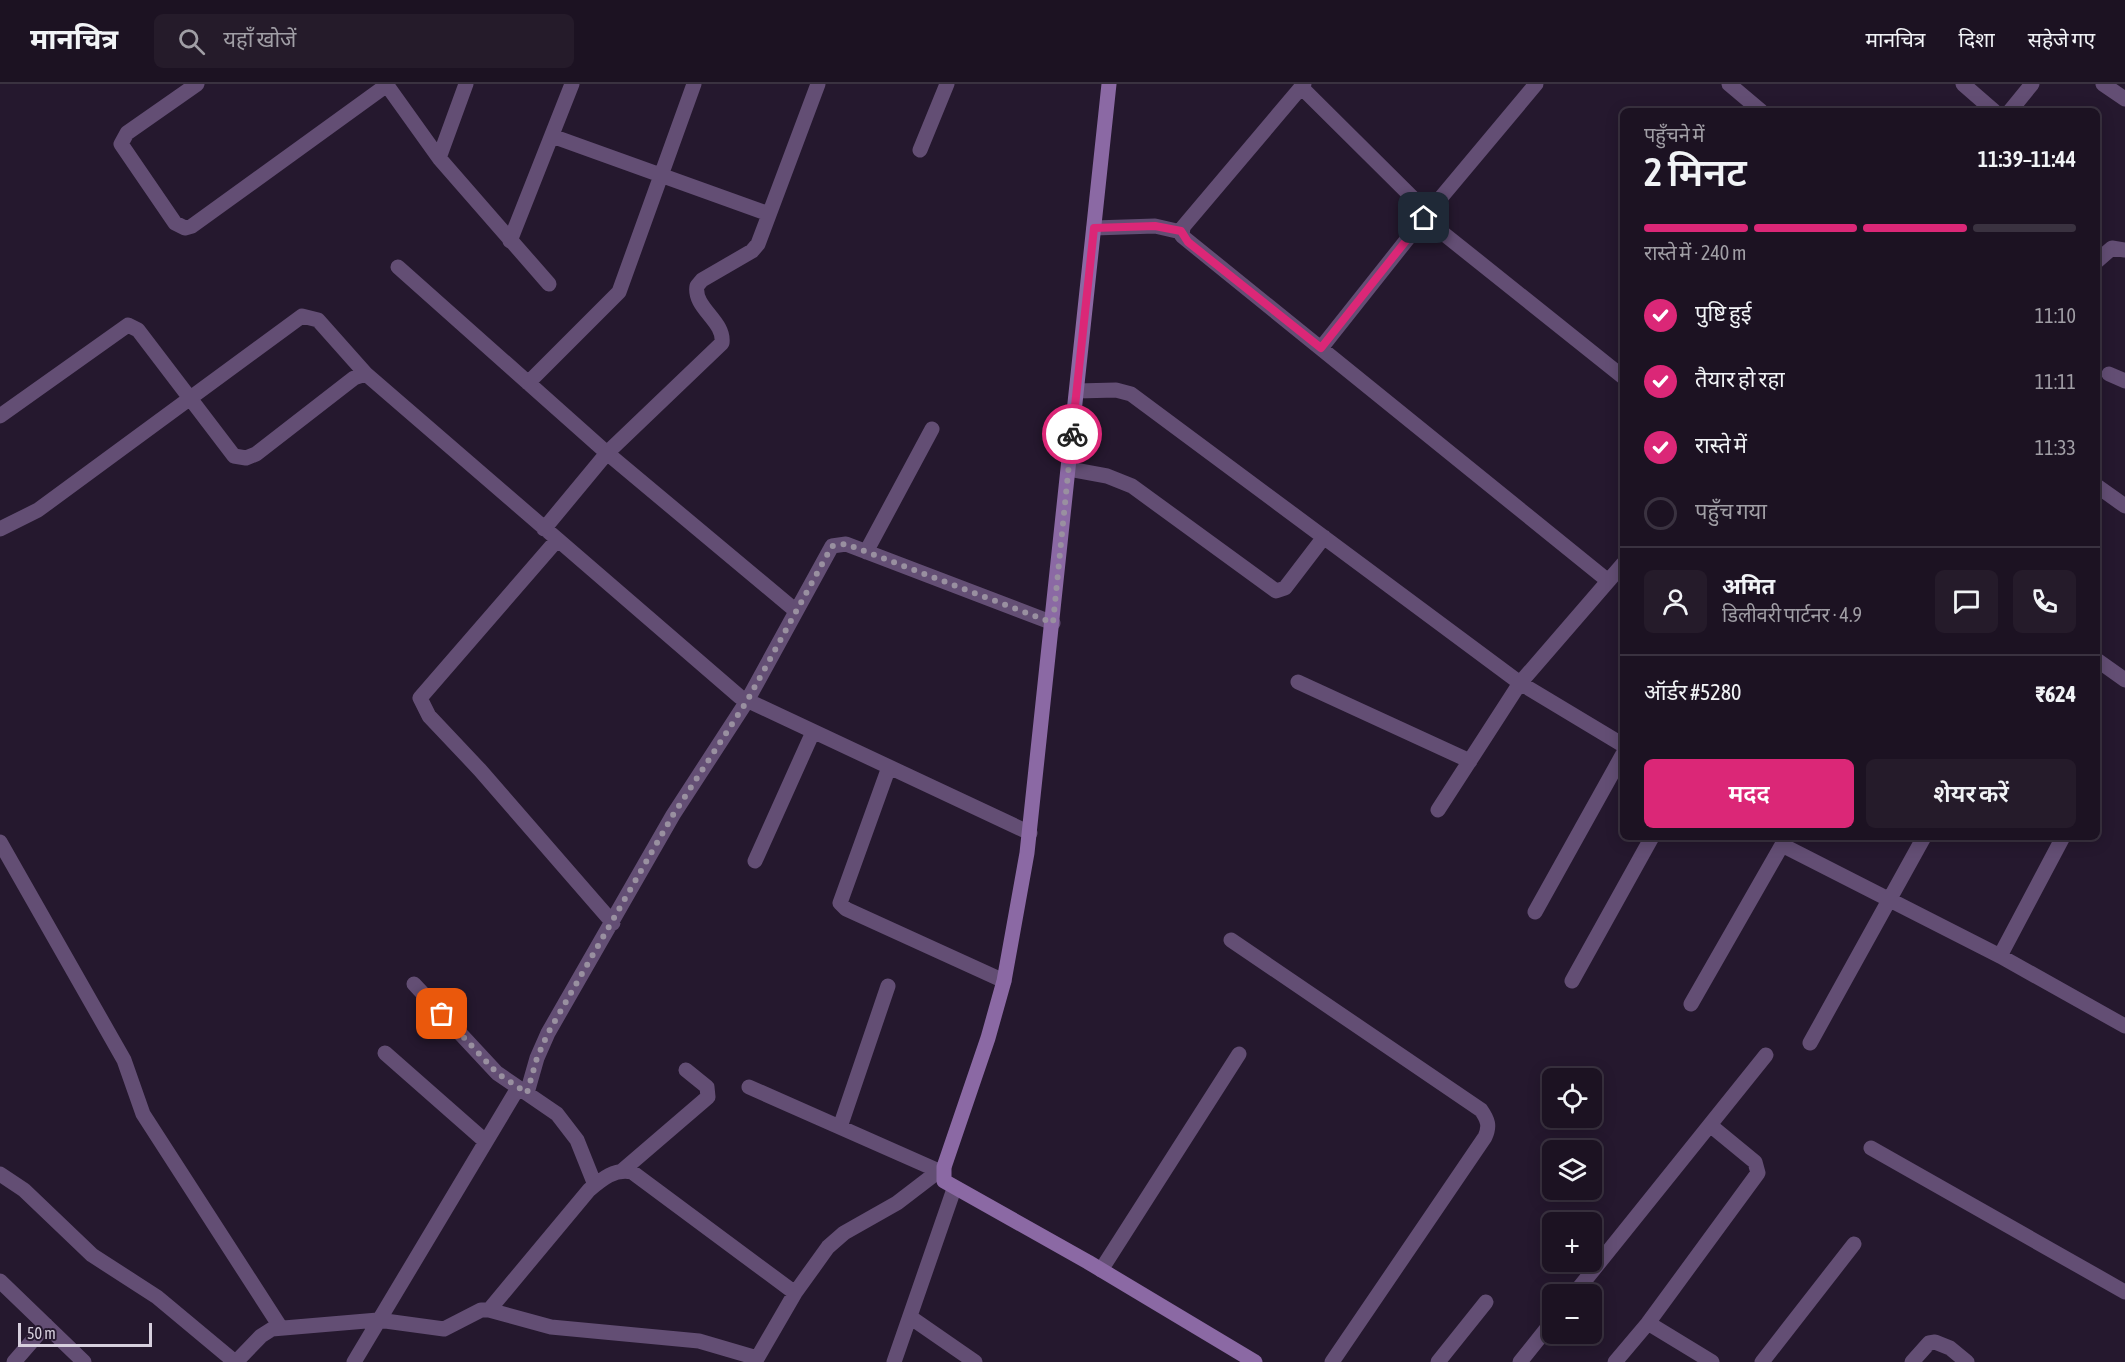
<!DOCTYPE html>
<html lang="hi">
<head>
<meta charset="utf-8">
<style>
  :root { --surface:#1c1222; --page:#251b2a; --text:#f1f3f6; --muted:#a09ea5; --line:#3a3240; --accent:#db2777 }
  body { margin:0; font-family:"Asap Condensed","Noto Sans Devanagari",sans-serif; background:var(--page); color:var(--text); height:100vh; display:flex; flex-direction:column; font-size:22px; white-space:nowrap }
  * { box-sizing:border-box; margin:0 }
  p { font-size:20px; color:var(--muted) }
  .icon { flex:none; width:33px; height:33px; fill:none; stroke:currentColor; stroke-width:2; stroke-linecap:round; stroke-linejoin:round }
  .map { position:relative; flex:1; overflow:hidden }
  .panel { position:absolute; left:1620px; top:24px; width:480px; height:732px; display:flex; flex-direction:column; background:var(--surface); border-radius:9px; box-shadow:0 3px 15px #0003,0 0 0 2px var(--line) }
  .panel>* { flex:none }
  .controls { position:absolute; left:1542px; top:984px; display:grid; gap:12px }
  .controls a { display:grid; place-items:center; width:60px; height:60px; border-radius:9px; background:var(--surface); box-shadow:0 3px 15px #0003,0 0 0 2px var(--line); font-size:30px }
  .scale { position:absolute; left:18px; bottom:15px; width:134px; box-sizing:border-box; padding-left:6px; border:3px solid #d7d0de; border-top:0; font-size:16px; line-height:21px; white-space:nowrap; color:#d7d0de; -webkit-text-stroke:4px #25182e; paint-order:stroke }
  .pin { position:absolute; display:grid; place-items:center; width:51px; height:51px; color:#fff; margin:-26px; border-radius:12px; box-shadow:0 3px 9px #0006 }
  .courier { position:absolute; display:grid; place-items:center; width:60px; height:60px; margin:-30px; border:4px solid #db2777; border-radius:50%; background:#fff; color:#222; box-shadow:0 2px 8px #0007 }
  .headline em { font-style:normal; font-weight:600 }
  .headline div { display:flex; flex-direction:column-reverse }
  .headline { display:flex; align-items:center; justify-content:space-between; height:102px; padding:0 24px }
  h1 { font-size:39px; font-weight:600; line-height:45px }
  .bar { display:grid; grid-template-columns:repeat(4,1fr); gap:9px 6px; align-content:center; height:72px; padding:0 24px }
  .bar i { height:8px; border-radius:4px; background:var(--line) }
  .bar .current { background:var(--accent) }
  .bar p { grid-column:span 4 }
  .line { display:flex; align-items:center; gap:15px; padding:0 24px; border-top:2px solid var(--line) }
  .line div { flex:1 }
  .round { display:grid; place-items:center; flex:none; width:63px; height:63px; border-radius:9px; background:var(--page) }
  ol { padding:0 24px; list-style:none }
  li { display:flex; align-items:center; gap:18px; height:66px }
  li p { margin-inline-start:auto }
  li .icon { padding:6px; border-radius:50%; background:var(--accent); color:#fff; stroke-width:4 }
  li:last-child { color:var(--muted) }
  li i { width:33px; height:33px; border:3px solid var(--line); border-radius:50% }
  .button { display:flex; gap:12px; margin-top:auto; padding:12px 24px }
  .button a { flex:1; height:69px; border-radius:9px; background:var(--accent); color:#fff; font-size:24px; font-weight:600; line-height:69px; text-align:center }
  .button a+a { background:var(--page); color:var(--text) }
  header { display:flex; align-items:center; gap:36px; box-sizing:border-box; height:84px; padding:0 30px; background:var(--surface); border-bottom:2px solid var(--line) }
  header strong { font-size:28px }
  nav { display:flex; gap:33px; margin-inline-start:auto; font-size:21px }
  .search { width:420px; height:54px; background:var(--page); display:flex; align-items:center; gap:15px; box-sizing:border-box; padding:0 21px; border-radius:9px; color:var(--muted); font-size:22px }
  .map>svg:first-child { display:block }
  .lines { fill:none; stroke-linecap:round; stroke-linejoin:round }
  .street { stroke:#634e74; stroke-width:15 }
  .secondary { stroke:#8b69a4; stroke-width:15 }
  .done { stroke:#9990a0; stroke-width:6; stroke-dasharray:0 10.8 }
  .route { stroke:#db2777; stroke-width:8 }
</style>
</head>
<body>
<header>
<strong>मानचित्र</strong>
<div class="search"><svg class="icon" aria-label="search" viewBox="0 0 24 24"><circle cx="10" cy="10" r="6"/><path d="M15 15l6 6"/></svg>यहाँ खोजें</div>
<nav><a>मानचित्र</a><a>दिशा</a><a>सहेजे गए</a></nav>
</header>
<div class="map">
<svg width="2125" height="1278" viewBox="0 0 2125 1278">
  <rect width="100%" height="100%" fill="#25182e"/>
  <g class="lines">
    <path class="street" d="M197 0 127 49 121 60 175 139 185 144 192 142 387 1
      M386 0 439 74 549 200
      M1302 0 1301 3 1428 129
      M1304 0 1183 143 1182 152 1607 496
      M1729 0 1761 27
      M1963 0 1994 27
      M2103 0 2125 15
      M2010 27 2032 0
      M552 52 769 130
      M920 66 947 0
      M439 74 466 0
      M1424 134 1623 293
      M1094 144 1155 142 1181 148
      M510 157 572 0
      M2097 177 2112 164 2125 166
      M398 183 607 369 796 527
      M1321 264 1428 129 1536 0
      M2109 290 2125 297
      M528 299 619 208 694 0
      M1077 307 1116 306 1131 310 1520 599 1623 661
      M0 332 128 241 138 246 234 372 246 374 256 370 354 294 366 290 740 613 1030 749
      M1069 385 1107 392 1132 402 1276 507 1285 504 1324 453
      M2097 402 2125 422
      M0 445 38 426 302 232 318 236 366 290
      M544 445 607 369 722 259C725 237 693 224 697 202L702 196 752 167 758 160 818 0
      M557 456 420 614 429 632 480 686 613 839
      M866 468 932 345
      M2097 576 2125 596
      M1298 598 1470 677
      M889 683 840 819 846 825 1004 897
      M1438 726 1520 599 1623 480
      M0 758 124 976 143 1030 281 1244
      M755 777 813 648
      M1535 828 1623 670
      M1231 856 1481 1026C1488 1036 1490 1042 1485 1053L1332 1278
      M2000 872 2063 753
      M1572 897 1652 753
      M414 900 497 989 557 1030 577 1056 595 1101
      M1691 920 1782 761 2000 872 2125 942
      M1810 959 1924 753
      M385 969 485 1057
      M749 1003 939 1087
      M527 1009 537 974 548 949 673 731 747 617 832 462 846 460 1053 539
      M840 1043 888 902
      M1871 1064 2125 1208
      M623 1086 708 1013 707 1003 686 986
      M0 1090 24 1106 92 1171 157 1213 235 1278
      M1101 1186 1239 970
      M0 1197 84 1278
      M1574 1210 1766 971
      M489 1226 589 1106C602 1095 615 1084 632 1088L795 1209
      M910 1233 975 1278
      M1648 1239 1712 1278
      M14 1278 46 1241
      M236 1278 261 1252 272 1245 378 1236 444 1245 481 1226H489L551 1243 699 1257 757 1274
      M354 1278 518 1004
      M755 1278 795 1209 828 1163 844 1149 897 1119 944 1083
      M894 1278 954 1105
      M1438 1278 1486 1218
      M1520 1278 1552 1238
      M1615 1278 1648 1239 1758 1089 1755 1078 1710 1041
      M1762 1278 1854 1160
      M1912 1278 1929 1259 1935 1258 1950 1264 1967 1278"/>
    <path class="secondary" d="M1109 0 1027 769 1004 897 988 954 944 1083V1097L1088 1178 1255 1278"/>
  </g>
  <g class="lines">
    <path class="done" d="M442 930 497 989 527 1009 537 974 548 949 673 731 747 617 832 462 846 460 1053 539 1072 350"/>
    <path class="route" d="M1072 350 1094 144 1155 142 1181 147 1188 158 1321 264 1424 134"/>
  </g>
</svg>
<div class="controls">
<a><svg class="icon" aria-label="locate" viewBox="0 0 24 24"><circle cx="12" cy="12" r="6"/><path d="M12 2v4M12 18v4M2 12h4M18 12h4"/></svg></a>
<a><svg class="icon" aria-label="layers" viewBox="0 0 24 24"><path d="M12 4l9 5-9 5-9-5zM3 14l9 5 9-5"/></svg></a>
<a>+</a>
<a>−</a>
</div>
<div class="scale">50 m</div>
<div class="pin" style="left:442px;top:930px;background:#ea580c"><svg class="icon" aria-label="bag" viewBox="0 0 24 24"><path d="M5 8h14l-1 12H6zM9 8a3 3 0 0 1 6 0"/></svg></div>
<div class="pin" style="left:1424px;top:134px;background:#1f2937"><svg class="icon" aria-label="home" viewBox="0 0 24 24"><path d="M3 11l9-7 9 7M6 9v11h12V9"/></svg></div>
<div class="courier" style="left:1072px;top:350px"><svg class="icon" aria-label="bike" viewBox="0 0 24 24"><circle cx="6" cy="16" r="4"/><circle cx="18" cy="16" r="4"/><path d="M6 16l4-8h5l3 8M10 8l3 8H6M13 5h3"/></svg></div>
<section class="panel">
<div class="headline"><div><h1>2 मिनट</h1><p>पहुँचने में</p></div><em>11:39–11:44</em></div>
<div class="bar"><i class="current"></i><i class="current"></i><i class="current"></i><i></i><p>रास्ते में · 240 m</p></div>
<ol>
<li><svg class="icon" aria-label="check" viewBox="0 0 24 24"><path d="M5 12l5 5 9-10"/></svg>पुष्टि हुई<p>11:10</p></li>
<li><svg class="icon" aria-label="check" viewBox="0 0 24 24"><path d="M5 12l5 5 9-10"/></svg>तैयार हो रहा<p>11:11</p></li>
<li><svg class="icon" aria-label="check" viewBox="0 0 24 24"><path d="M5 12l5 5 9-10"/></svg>रास्ते में<p>11:33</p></li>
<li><i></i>पहुँच गया</li>
</ol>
<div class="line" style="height:108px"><a class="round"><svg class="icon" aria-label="person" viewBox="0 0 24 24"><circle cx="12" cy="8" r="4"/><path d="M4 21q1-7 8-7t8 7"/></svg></a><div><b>अमित</b><p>डिलीवरी पार्टनर · 4.9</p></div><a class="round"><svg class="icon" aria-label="chat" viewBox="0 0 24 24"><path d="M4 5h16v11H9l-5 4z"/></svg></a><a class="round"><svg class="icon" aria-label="phone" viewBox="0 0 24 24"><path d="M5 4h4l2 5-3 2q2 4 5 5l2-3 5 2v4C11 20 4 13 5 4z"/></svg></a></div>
<div class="line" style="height:78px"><div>ऑर्डर #5280</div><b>₹624</b></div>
<div class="button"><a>मदद</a><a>शेयर करें</a></div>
</section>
</div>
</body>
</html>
